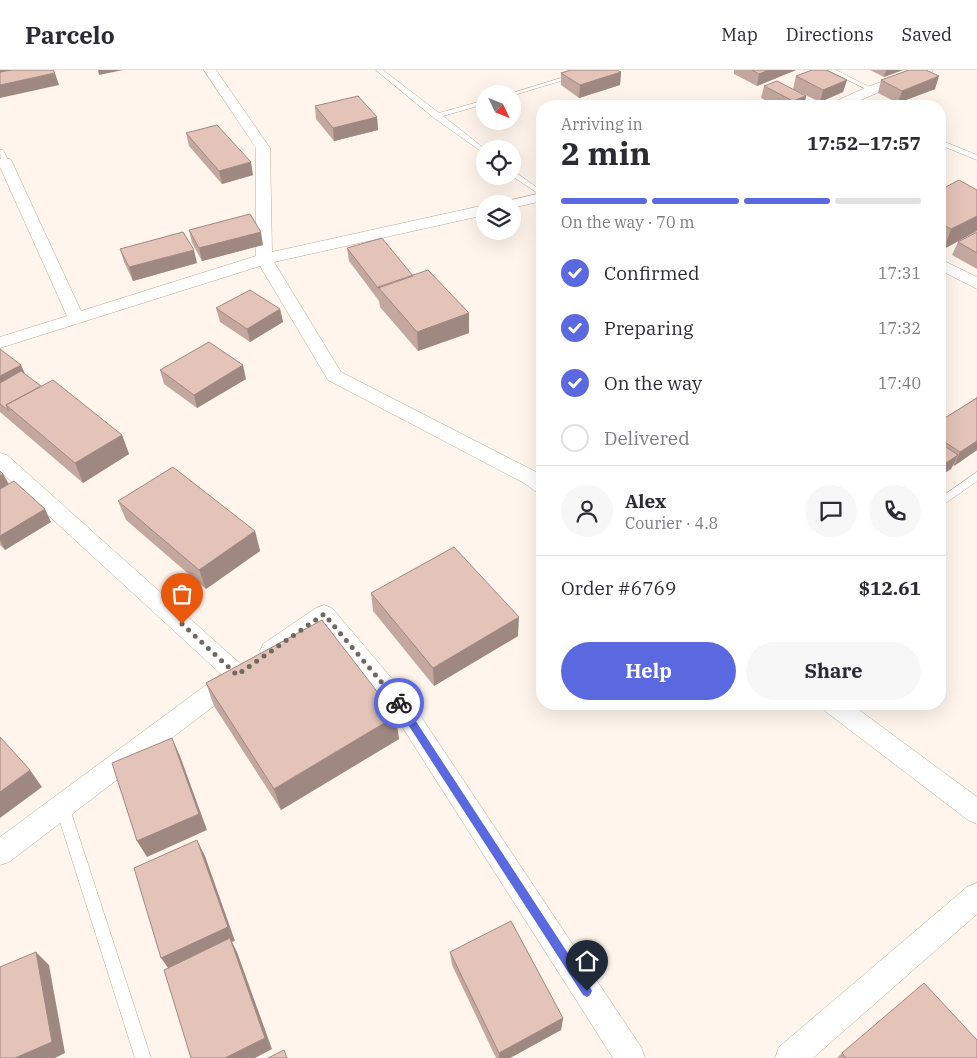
<!DOCTYPE html>
<html lang="en">
<head>
<meta charset="utf-8">
<style>
  :root { --surface:#fff; --page:#f7f7f7; --text:#2b2b33; --muted:#7c7c81; --line:#e1e1e2; --accent:#5b69e0 }
  body { margin:0; font-family:"IBM Plex Serif",serif; background:var(--page); color:var(--text); height:100vh; display:flex; flex-direction:column; font-size:19px; white-space:nowrap }
  * { box-sizing:border-box; margin:0 }
  p { font-size:16px; color:var(--muted) }
  .icon { flex:none; width:28px; height:28px; fill:none; stroke:currentColor; stroke-width:2; stroke-linecap:round; stroke-linejoin:round }
  .map { position:relative; flex:1; overflow:hidden }
  .sheet { position:absolute; left:536px; top:30px; width:410px; height:610px; display:flex; flex-direction:column; background:var(--surface); border-radius:20px; box-shadow:0 5px 20px #0002 }
  .sheet>* { flex:none }
  .needle { width:32px; rotate:133deg }
  .buttons { position:absolute; left:476px; top:15px; display:grid; gap:10px }
  .buttons a { display:grid; place-items:center; width:45px; height:45px; border-radius:50%; background:var(--surface); box-shadow:0 5px 20px #0002; font-size:25px }
  .pin { position:absolute; display:grid; place-items:center; width:42px; height:42px; color:#fff; margin:-51px -21px; border-radius:50% 50% 50% 0; rotate:-45deg; box-shadow:0 0 5px #0007 }
  .pin .icon { rotate:45deg }
  .courier { position:absolute; display:grid; place-items:center; width:50px; height:50px; margin:-25px; border:4px solid #5b69e0; border-radius:50%; background:#fff; color:#222; box-shadow:0 1px 6px #0007 }
  .summary em { font-style:normal; font-weight:700 }
  .summary div { display:flex; flex-direction:column-reverse }
  .summary { display:flex; align-items:center; justify-content:space-between; height:85px; padding:0 25px }
  h1 { font-size:32px; font-weight:700; line-height:38px }
  .bar { display:grid; grid-template-columns:repeat(4,1fr); gap:8px 5px; align-content:center; height:60px; padding:0 25px }
  .bar i { height:6px; border-radius:4px; background:var(--line) }
  .bar .active { background:var(--accent) }
  .bar p { grid-column:span 4 }
  .line { display:flex; align-items:center; gap:12px; padding:0 25px; border-top:1px solid var(--line) }
  .line div { flex:1 }
  .round { display:grid; place-items:center; flex:none; width:52px; height:52px; border-radius:26px; background:var(--page) }
  ol { padding:0 25px; list-style:none }
  li { display:flex; align-items:center; gap:15px; height:55px }
  li p { margin-inline-start:auto }
  li .icon { padding:5px; border-radius:50%; background:var(--accent); color:#fff; stroke-width:4 }
  li:last-child { color:var(--muted) }
  li i { width:28px; height:28px; border:2px solid var(--line); border-radius:50% }
  .button { display:flex; gap:10px; margin-top:auto; padding:10px 25px }
  .button a { flex:1; height:58px; border-radius:30px; background:var(--accent); color:#fff; font-size:20px; font-weight:700; line-height:58px; text-align:center }
  .button a+a { background:var(--page); color:var(--text) }
  header { display:flex; align-items:center; gap:30px; box-sizing:border-box; height:70px; padding:0 25px; background:var(--surface); border-bottom:1px solid var(--line) }
  header strong { font-size:24px }
  nav { display:flex; gap:28px; margin-inline-start:auto; font-size:18px }
  .map>svg:first-child { display:block }
  .lines { fill:none; stroke-linecap:round; stroke-linejoin:round }
  .lane-casing { stroke:#bea992; stroke-width:1 }
  .street-casing { stroke:#bea992; stroke-width:1 }
  .lane { fill:#fff; fill-rule:evenodd }
  .street { fill:#fff; fill-rule:evenodd }
  .wall { fill:#c4a89f }
  .shaded-wall { fill:#a08882 }
  .building { fill:#e4c3b9; stroke:#a08882 }
  .route { fill:#5b69e0 }
  .done { stroke:#716860; stroke-width:5; stroke-dasharray:0 9 }
</style>
</head>
<body>
<header>
<strong>Parcelo</strong>
<nav><a>Map</a><a>Directions</a><a>Saved</a></nav>
</header>
<div class="map">
<svg width="977" height="988" viewBox="0 0 977 988">
  <rect width="100%" height="100%" fill="#fff5ec"/>
  <g class="lines">
    <defs>
      <path id="lane" d="M376 0H383L439 43 485 30V34L443 46 485 79V84L434 48Z
        M587 0H597L514 25 509 24Z
        M828 0H836L875 20 870 21Z
        M846 30 858 35 860 36H850L844 33V31Z
        M940 70 977 85V90L940 75Z
        M0 80H3L9 92 8 94 1 92Z
        M512 100 542 121V126L512 106Z
        M977 402V411L940 437V428Z
        M62 730 67 732 69 736 151 988H135L55 736 57 732Z"/>
      <path id="street" d="M204 0H216L270 78 272 182 485 135V145L274 192 341 302 538 403 542 406V423L535 421 524 413 328 310 260 196 0 278V267L67 246 0 97V89H10L12 92 81 241 256 186V78Z
        M915 0H933L931 3 877 23 847 36H830L832 33 867 17Z
        M542 123V131L512 138V134H505L507 131Z
        M940 189 977 207V219L940 200Z
        M0 383 7 385 245 598 249 605 240 616 9 792 0 795V767L221 604 0 401Z
        M324 535 332 538 410 630 641 977 645 988H613L394 644 322 557 279 588 271 590 263 588 260 581 263 574 316 538Z
        M821 634H851L977 727V754L968 750 825 641Z
        M977 813V844L813 988H775L779 977 967 817Z"/>
    </defs>
    <use href="#lane" class="lane-casing"/>
    <use href="#street" class="street-casing"/>
    <use href="#lane" class="lane"/>
    <use href="#street" class="street"/>
  </g>
  <path class="wall" d="M734 0H796L757 16 734 4Z
    M870 0H903L884 7Z
    M621 2 620 15 579 28 561 15V3Z
    M796 6 847 10 843 22 820 32 793 19Z
    M881 10 935 19 898 33 878 23Z
    M764 16 806 26 804 36H776L761 28Z
    M315 36 377 47 378 60 334 71 316 49Z
    M186 63 253 105 222 114 189 76Z
    M940 120H977L944 179 940 176Z
    M189 160 263 175 202 191 192 173Z
    M977 162V199L952 185 958 172Z
    M347 178 413 205 469 243V263L418 281 380 237 379 231 349 191Z
    M120 179 197 193 133 211 124 192Z
    M216 238 280 239 283 252 250 272 220 252Z
    M0 279 25 304 41 316 122 365 129 384 83 413 0 342Z
    M160 300 246 309 197 338 164 314Z
    M977 326V380L954 396 953 395 951 399 940 406V351L976 328Z
    M0 401 3 404 9 414 51 452 5 480 0 475Z
    M118 431 255 461 260 481 206 519 126 450Z
    M371 523 518 566 434 616 373 541Z
    M206 613 399 669 281 740 214 636Z
    M450 882 563 948 561 960 510 988H496L452 895Z
    M842 983 977 988H837Z"/>
  <path class="shaded-wall" d="M0 0H15L0 3Z
    M98 0H123L99 5Z
    M769 0H796L757 16 759 4Z
    M886 0H903L884 7Z
    M621 2 620 15 579 28 580 15Z
    M55 3 59 15 0 28V15Z
    M939 6 935 19 898 33 902 21Z
    M847 10 843 22 820 32 823 20Z
    M806 26 804 36H792L793 31Z
    M377 47 378 60 334 71 333 58Z
    M251 92 253 105 222 114 219 101Z
    M977 146V161L944 179 951 159Z
    M261 162 263 175 202 191 199 178Z
    M194 180 197 193 133 211 129 197Z
    M280 239 283 252 250 272 247 259Z
    M469 243V263L418 281 417 262Z
    M21 295 27 308 0 323V306Z
    M243 295 246 309 197 338 194 325Z
    M122 365 129 384 83 413 75 393Z
    M977 371V380L954 396 960 382Z
    M958 385 951 399 940 406V397Z
    M3 404 10 417 0 423V406Z
    M45 439 51 452 5 480 0 470V466Z
    M255 461 260 481 206 519 199 500Z
    M519 547 518 566 434 616 433 598Z
    M396 646 399 669 281 740 274 719Z
    M172 668 180 686 207 760 147 787 137 771Z
    M30 700 42 717 0 748V722Z
    M197 770 205 786 235 871 232 872 237 882 272 979 255 988H225L171 902 161 888Z
    M36 882 49 895 65 983 55 988H15Z
    M563 948 561 960 510 988H499V983Z"/>
  <path class="building" d="M11 0H53L55 3 0 15V2Z
    M571 0H617L621 2 580 15 561 3Z
    M752 0H769L759 4Z
    M812 0H826L847 10 823 20 796 6Z
    M909 0H926L939 6 902 21 881 10Z
    M777 11 806 26 793 31 764 16Z
    M358 26 377 47 333 58 315 36Z
    M217 55 251 92 219 101 186 63Z
    M959 110 977 120V146L951 159 940 153V120Z
    M250 144 261 162 199 178 189 160Z
    M183 162 194 180 129 197 120 179Z
    M977 162V183L958 172Z
    M382 168 413 206 378 218 347 178Z
    M428 200 469 243 417 262 378 217Z
    M250 220 280 239 247 259 216 238Z
    M209 272 243 295 194 325 160 300Z
    M0 279 21 295 0 306Z
    M21 301 41 316 6 335 9 341 0 334V313Z
    M53 310 122 365 75 393 6 335Z
    M977 328V371L960 382 940 369V351Z
    M940 373 958 385 940 397Z
    M173 397 255 461 199 500 118 431Z
    M0 401 3 404 0 406Z
    M14 411 45 439 0 466V419Z
    M454 477 519 547 433 598 371 523Z
    M322 550 396 646 274 719 206 613Z
    M0 667 30 700 0 722Z
    M172 668 199 744 137 771 112 693Z
    M197 770 228 857 161 888 134 798Z
    M511 851 563 948 499 983 450 882Z
    M230 868 265 968 225 988H191L164 900Z
    M36 882 52 972 15 988H0V897Z
    M924 913 977 970V988H846L842 983Z
    M284 980 287 988H268Z"/>
  <path class="route" d="M399 629 402 630 590 917 592 921 590 925 587 927 583 925 396 636 394 633Z"/>
  <g class="lines">
    <path class="done" d="M182 554 237 605 324 544 399 633"/>
  </g>
</svg>
<div class="buttons">
<a><svg class="needle" viewBox="-14 -14 28 28"><path d="M0-13l5 13h-10z" fill="#e53935"/><path d="M0 13l5-13h-10z" fill="#7c7c81"/></svg></a>
<a><svg class="icon" aria-label="locate" viewBox="0 0 24 24"><circle cx="12" cy="12" r="6"/><path d="M12 2v4M12 18v4M2 12h4M18 12h4"/></svg></a>
<a><svg class="icon" aria-label="layers" viewBox="0 0 24 24"><path d="M12 4l9 5-9 5-9-5zM3 14l9 5 9-5"/></svg></a>
</div>
<div class="pin" style="left:182px;top:554px;background:#ea580c"><svg class="icon" aria-label="bag" viewBox="0 0 24 24"><path d="M5 8h14l-1 12H6zM9 8a3 3 0 0 1 6 0"/></svg></div>
<div class="pin" style="left:587px;top:921px;background:#1f2937"><svg class="icon" aria-label="home" viewBox="0 0 24 24"><path d="M3 11l9-7 9 7M6 9v11h12V9"/></svg></div>
<div class="courier" style="left:399px;top:633px"><svg class="icon" aria-label="bike" viewBox="0 0 24 24"><circle cx="6" cy="16" r="4"/><circle cx="18" cy="16" r="4"/><path d="M6 16l4-8h5l3 8M10 8l3 8H6M13 5h3"/></svg></div>
<section class="sheet">
<div class="summary"><div><h1>2 min</h1><p>Arriving in</p></div><em>17:52–17:57</em></div>
<div class="bar"><i class="active"></i><i class="active"></i><i class="active"></i><i></i><p>On the way · 70 m</p></div>
<ol>
<li><svg class="icon" aria-label="check" viewBox="0 0 24 24"><path d="M5 12l5 5 9-10"/></svg>Confirmed<p>17:31</p></li>
<li><svg class="icon" aria-label="check" viewBox="0 0 24 24"><path d="M5 12l5 5 9-10"/></svg>Preparing<p>17:32</p></li>
<li><svg class="icon" aria-label="check" viewBox="0 0 24 24"><path d="M5 12l5 5 9-10"/></svg>On the way<p>17:40</p></li>
<li><i></i>Delivered</li>
</ol>
<div class="line" style="height:90px"><a class="round"><svg class="icon" aria-label="person" viewBox="0 0 24 24"><circle cx="12" cy="8" r="4"/><path d="M4 21q1-7 8-7t8 7"/></svg></a><div><b>Alex</b><p>Courier · 4.8</p></div><a class="round"><svg class="icon" aria-label="chat" viewBox="0 0 24 24"><path d="M4 5h16v11H9l-5 4z"/></svg></a><a class="round"><svg class="icon" aria-label="phone" viewBox="0 0 24 24"><path d="M5 4h4l2 5-3 2q2 4 5 5l2-3 5 2v4C11 20 4 13 5 4z"/></svg></a></div>
<div class="line" style="height:65px"><div>Order #6769</div><b>$12.61</b></div>
<div class="button"><a>Help</a><a>Share</a></div>
</section>
</div>
</body>
</html>
